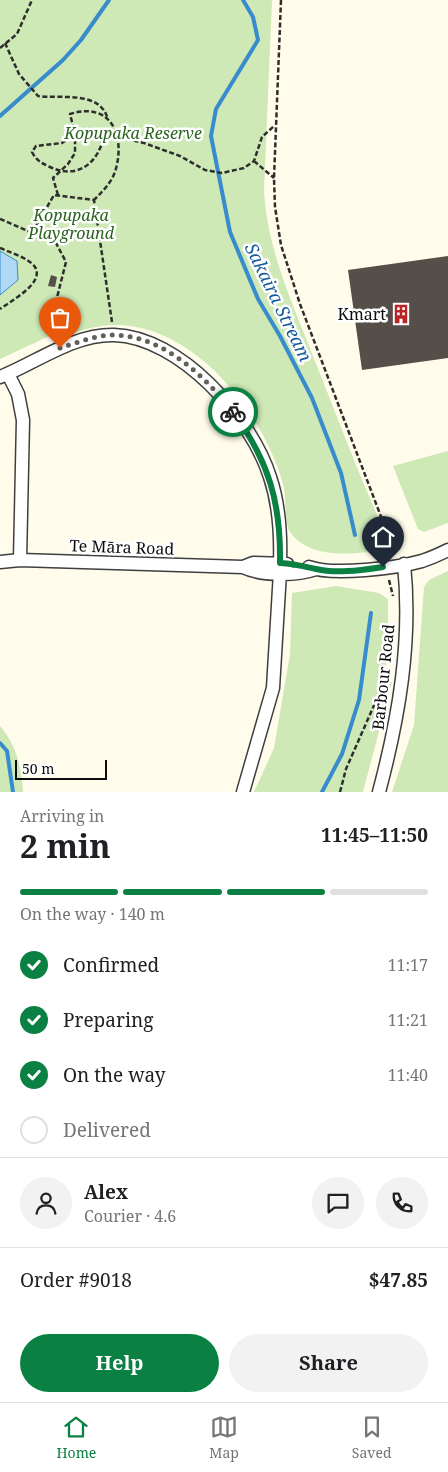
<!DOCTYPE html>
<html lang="en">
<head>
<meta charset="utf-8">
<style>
  :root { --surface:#fff; --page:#f2f2f2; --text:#202124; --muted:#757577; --line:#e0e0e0; --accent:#0b8043 }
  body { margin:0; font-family:"Noto Serif",serif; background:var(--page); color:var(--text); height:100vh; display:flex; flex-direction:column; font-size:19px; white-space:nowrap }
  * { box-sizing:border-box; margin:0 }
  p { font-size:16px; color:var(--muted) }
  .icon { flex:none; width:28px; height:28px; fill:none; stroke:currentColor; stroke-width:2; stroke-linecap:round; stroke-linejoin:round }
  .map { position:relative; height:792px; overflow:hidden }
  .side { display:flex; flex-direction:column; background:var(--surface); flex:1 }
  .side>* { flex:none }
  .scale { position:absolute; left:15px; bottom:12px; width:92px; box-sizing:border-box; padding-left:5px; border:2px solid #0c0c0c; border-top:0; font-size:14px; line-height:18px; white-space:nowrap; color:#0c0c0c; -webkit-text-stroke:4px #fff; paint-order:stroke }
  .pin { position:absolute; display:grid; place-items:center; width:42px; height:42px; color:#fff; margin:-51px -21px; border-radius:50% 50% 50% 0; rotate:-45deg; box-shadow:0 0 5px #0007 }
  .pin .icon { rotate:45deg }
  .courier { position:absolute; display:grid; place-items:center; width:50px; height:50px; margin:-25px; border:4px solid #0b8043; border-radius:50%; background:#fff; color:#222; box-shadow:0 1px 6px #0007 }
  .headline em { font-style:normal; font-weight:700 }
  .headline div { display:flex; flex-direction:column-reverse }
  .headline { display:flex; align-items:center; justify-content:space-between; height:85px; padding:0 20px }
  h1 { font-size:32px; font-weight:700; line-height:38px }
  .bar { display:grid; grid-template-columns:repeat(4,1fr); gap:8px 5px; align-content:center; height:60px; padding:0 20px }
  .bar i { height:6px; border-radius:4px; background:var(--line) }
  .bar .active { background:var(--accent) }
  .bar p { grid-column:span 4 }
  .line { display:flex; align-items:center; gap:12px; padding:0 20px; border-top:1px solid var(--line) }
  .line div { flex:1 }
  .round { display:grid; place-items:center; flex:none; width:52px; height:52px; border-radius:26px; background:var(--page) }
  ol { padding:0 20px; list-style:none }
  li { display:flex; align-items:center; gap:15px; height:55px }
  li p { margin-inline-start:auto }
  li .icon { padding:5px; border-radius:50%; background:var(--accent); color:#fff; stroke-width:4 }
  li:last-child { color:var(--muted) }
  li i { width:28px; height:28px; border:2px solid var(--line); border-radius:50% }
  .button { display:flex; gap:10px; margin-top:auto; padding:10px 20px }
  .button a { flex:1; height:58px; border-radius:30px; background:var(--accent); color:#fff; font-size:20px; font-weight:700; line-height:58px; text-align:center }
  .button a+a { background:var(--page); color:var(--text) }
  .tabs { display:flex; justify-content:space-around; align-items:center; height:70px; border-top:1px solid var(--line); background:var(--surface); font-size:14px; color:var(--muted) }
  .tabs a { display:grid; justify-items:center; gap:2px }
  .tabs .active { color:var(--accent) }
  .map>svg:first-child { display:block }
  .green { fill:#cee8b6 }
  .water { fill:#b1d9f6; stroke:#388bcc }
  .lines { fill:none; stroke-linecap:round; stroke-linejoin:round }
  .stream { stroke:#388bcc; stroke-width:4 }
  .building { fill:#554e49 }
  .minor-casing { stroke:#3f3f3f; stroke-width:15 }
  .path { stroke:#2e2e2e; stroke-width:2.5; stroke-dasharray:5 2.5; stroke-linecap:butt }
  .minor { stroke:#fff; stroke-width:12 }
  .done { stroke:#61605a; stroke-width:5; stroke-dasharray:0 9 }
  .route { stroke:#0b8043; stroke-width:6 }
  .labels { text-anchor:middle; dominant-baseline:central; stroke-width:5; stroke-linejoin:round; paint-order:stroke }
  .park-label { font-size:16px; font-style:italic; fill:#29631d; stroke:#fff }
  .poi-label { font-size:16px; fill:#0c0c0c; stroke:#fff; text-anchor:end }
  .street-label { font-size:16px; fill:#0c0c0c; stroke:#fff }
  .water-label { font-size:18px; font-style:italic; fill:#165c9d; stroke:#fff }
</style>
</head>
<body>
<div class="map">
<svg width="448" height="792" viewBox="0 0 448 792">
  <rect width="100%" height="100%" fill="#fffceb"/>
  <path class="green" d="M0 0H272L264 190C267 249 292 302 313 356 337 416 359 476 386 535L379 550C352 555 309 559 290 532 284 523 287 496 283 484 264 415 198 329 121 325 100 324 78 330 59 339L56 333 0 359Z
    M448 451V523L424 532 418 529 393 466Z
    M448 571V792H392L414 725 424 587 429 580Z
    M336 586 379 593 388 599V659L380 679 392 682 363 792H254L274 748 290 654 292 593Z
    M0 726C17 746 21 766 23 792H0Z"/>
  <path class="water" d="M0 251 17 261 18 280 0 295Z"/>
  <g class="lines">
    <path class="stream" d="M243 0 253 17 258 40 216 109 211 136 230 232 258 299 280 336 312 398 341 473 355 535
      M0 116 63 60 81 40 109 0
      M0 743 7 751 13 792
      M322 792 342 754 359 700 371 613"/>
  </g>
  <path class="building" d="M448 256V358L362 370 348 270Z
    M51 275 57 277 55 287 48 286Z"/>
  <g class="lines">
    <defs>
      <path id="minor" d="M8 374 18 394 23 420 20 560
        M0 377C36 363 73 334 114 335 180 337 251 417 270 477 279 504 281 534 280 563
        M0 562 20 560 243 567C262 576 296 576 316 569
        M243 567 253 563 287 564
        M309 567C333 576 397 568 422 561 431 558 440 554 448 550
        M243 792 273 688 280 572
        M379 792C399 717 412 641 404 564"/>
    </defs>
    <use href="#minor" class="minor-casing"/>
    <path class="path" d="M281 0 274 178 275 207 281 245 300 304 388 535 390 543 385 551 386 557
      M5 43 19 74 38 96C62 99 101 90 108 120
      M0 48 17 34 32 0
      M90 129 97 132 102 143C94 168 73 178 50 167 41 163 36 160 32 152L36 146 62 143 80 131Z
      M119 137 144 143 180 156 205 170 222 173 244 168 254 161 262 137 274 126
      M254 161 274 178
      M58 195 53 178 68 164 75 153V134L70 114C112 101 126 137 115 172 111 183 102 192 94 200
      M0 219 56 243 66 262 48 333
      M32 233 54 195 94 200 112 322
      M0 248C9 252 29 258 35 267 45 283 11 301 0 309
      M389 580 393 596
      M340 792 346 769 390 669"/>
    <use href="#minor" class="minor"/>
  </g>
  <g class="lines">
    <path class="done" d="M60 348C77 343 95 335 113 335 162 335 205 376 233 412"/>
    <path class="route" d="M233 412C269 461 281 503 280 563 295 564 302 566 316 569 337 574 362 570 383 567"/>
  </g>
  <defs>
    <symbol id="building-bare" viewBox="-9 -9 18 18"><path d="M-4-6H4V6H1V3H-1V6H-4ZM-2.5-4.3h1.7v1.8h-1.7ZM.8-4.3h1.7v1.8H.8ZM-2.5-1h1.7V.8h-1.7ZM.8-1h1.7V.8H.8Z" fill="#bb2526" stroke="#fff" stroke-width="2.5" paint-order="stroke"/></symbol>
  </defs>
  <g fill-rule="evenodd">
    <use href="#building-bare" x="387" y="300" width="28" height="28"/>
  </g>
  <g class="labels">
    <g class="park-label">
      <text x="133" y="133">Kopupaka Reserve</text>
      <text x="71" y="215">Kopupaka<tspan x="71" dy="18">Playground</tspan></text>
    </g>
    <g class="poi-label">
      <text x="386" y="314">Kmart</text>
    </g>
    <g class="street-label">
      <text transform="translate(122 547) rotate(2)">Te Māra Road</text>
      <text transform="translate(383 677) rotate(-84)">Barbour Road</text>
    </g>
    <g class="water-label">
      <text transform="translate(279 302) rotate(64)">Sakaira Stream</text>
    </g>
  </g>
</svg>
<div class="scale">50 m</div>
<div class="pin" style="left:60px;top:348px;background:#ea580c"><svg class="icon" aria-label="bag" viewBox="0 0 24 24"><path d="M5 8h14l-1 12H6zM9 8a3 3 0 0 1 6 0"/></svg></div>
<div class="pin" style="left:383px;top:567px;background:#1f2937"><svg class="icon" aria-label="home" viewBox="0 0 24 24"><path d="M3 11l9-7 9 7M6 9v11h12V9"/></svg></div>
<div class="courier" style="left:233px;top:412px"><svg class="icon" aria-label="bike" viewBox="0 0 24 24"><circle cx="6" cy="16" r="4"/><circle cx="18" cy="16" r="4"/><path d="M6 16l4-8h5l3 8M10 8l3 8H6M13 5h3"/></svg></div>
</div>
<section class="side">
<div class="headline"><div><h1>2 min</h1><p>Arriving in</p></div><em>11:45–11:50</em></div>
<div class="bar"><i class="active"></i><i class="active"></i><i class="active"></i><i></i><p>On the way · 140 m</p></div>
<ol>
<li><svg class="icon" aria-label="check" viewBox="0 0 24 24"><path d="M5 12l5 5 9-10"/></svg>Confirmed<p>11:17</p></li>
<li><svg class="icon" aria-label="check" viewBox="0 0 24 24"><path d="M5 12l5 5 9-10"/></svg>Preparing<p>11:21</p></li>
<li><svg class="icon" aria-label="check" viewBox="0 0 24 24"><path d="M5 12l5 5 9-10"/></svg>On the way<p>11:40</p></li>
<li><i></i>Delivered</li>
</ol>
<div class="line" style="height:90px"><a class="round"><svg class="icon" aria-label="person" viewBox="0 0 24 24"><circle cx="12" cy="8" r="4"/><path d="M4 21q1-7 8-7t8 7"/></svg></a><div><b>Alex</b><p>Courier · 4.6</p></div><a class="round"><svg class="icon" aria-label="chat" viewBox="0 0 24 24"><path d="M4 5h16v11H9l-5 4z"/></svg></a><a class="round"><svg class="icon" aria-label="phone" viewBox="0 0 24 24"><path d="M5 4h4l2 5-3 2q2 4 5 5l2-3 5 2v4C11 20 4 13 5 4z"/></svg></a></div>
<div class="line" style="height:65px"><div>Order #9018</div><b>$47.85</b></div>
<div class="button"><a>Help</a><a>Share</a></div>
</section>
<nav class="tabs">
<a class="active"><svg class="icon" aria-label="home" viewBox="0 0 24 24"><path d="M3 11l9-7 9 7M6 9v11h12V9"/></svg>Home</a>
<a><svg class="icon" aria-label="map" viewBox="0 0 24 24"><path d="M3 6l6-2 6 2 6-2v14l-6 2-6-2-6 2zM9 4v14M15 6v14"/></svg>Map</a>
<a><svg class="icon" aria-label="saved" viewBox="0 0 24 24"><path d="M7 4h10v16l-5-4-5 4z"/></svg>Saved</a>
</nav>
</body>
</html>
